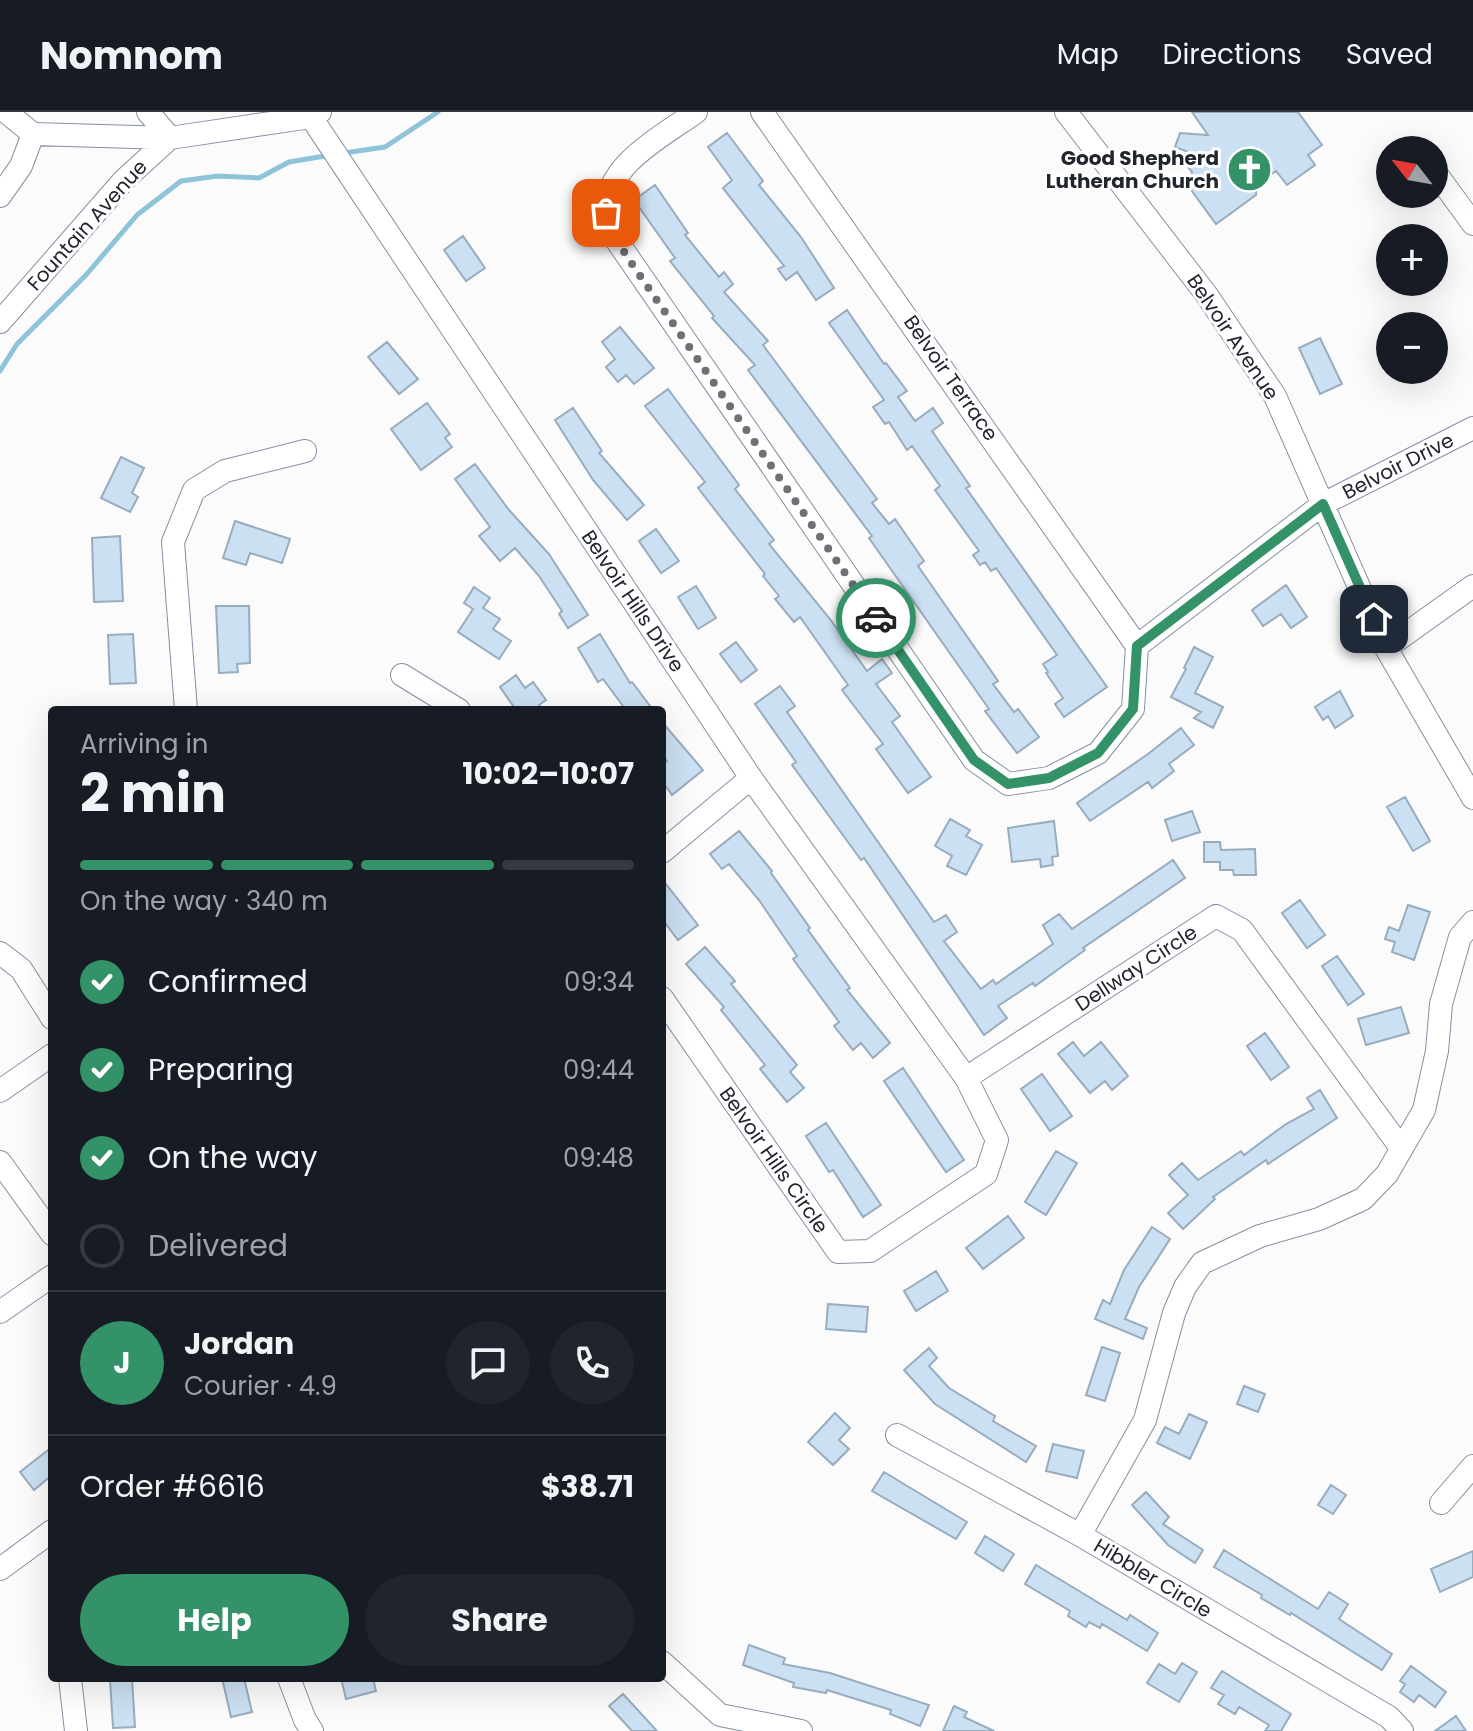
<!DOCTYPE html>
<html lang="en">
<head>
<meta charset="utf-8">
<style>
  :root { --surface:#171b24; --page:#20242c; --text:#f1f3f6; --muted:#9ea1a6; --line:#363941; --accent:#349269 }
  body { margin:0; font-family:Poppins,sans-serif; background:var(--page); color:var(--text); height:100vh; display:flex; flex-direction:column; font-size:30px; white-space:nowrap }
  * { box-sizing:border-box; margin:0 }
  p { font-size:26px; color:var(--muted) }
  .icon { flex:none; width:44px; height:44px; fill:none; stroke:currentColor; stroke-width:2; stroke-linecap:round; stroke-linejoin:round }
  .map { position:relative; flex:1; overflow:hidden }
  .side { position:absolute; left:48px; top:594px; width:618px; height:976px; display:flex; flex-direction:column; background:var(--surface); border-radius:8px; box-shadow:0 8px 32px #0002 }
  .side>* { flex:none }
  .needle { width:52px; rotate:301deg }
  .controls { position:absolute; left:1376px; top:24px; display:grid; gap:16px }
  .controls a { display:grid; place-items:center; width:72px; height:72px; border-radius:50%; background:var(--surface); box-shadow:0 8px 32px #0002; font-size:40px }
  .pin { position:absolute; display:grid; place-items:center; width:68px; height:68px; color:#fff; margin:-34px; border-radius:16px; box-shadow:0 4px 12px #0006 }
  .courier { position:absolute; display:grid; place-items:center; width:80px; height:80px; margin:-40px; border:6px solid #349269; border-radius:50%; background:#fff; color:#222; box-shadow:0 2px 10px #0007 }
  .overview em { font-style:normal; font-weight:700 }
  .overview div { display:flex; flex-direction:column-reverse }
  .overview { display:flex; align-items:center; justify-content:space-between; height:136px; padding:0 32px }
  h1 { font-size:52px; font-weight:700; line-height:60px }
  .bar { display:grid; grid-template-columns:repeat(4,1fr); gap:12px 8px; align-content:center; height:96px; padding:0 32px }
  .bar i { height:10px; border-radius:6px; background:var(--line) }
  .bar .on { background:var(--accent) }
  .bar p { grid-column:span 4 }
  .line { display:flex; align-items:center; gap:20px; padding:0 32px; border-top:2px solid var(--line) }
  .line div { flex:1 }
  .round { display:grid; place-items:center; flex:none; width:84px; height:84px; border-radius:42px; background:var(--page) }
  ol { padding:0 32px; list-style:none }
  li { display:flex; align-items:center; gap:24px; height:88px }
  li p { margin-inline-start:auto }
  li .icon { padding:8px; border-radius:50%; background:var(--accent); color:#fff; stroke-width:4 }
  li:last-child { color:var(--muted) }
  li i { width:44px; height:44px; border:4px solid var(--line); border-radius:50% }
  .button { display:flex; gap:16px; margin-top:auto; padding:16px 32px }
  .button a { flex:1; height:92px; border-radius:48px; background:var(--accent); color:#fff; font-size:32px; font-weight:700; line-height:92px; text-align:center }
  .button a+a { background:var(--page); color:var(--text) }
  header { display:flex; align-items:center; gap:48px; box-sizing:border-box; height:112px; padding:0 40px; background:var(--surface); border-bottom:2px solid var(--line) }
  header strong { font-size:38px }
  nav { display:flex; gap:44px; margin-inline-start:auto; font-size:28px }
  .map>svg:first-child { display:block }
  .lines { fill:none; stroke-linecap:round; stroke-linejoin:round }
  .stream { stroke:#8ec4d9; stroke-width:5 }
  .building { fill:#cbe0f2; stroke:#98acbd; stroke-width:2 }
  .minor-casing { stroke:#858fa4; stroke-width:24 }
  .minor { stroke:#fff; stroke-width:22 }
  .done { stroke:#6d7075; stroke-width:8; stroke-dasharray:0 14.4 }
  .route { stroke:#349269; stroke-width:10 }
  .labels { text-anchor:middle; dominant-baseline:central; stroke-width:6; stroke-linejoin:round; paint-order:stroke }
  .poi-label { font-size:20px; font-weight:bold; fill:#21252d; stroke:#fff; text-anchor:end }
  .street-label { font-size:20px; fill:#21252d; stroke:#fff }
</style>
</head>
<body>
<header>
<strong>Nomnom</strong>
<nav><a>Map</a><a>Directions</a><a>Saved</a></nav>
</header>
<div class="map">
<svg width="1473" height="1619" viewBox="0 0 1473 1619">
  <rect width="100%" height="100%" fill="#fbfbfb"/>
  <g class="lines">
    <path class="stream" d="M344 41 385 35 438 0
      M0 259 17 232 86 163 137 103 181 69 218 64 259 66 289 50 331 43"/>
  </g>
  <path class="building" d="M1192 0H1298L1322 33 1308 43 1315 53 1287 73 1276 59 1257 72 1256 83 1216 112 1189 75 1192 60 1187 54 1191 41 1175 35 1180 21 1208 23Z
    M727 21 763 69 759 73 801 125 834 176 816 188 797 160 786 168 778 157 784 154 723 76 732 68 708 35Z
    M655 73 688 121 685 123 719 165 724 160 733 172 724 180 768 229 763 233 877 387 872 391 889 412 895 407 924 449 918 454 998 569 993 572 1014 600 1018 597 1039 625 1017 641 985 599 989 597 869 426 872 424 748 258 755 253 712 206 714 204 670 149 675 146 634 88Z
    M463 124 485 156 466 169 444 138Z
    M847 198 884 252 886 251 907 279 898 285 915 309 933 296 943 311 932 319 970 374 966 376 1107 575 1064 605 1055 592 1063 586 1046 561 1048 560 1043 552 1057 543 996 456 991 459 985 450 980 453 973 443 979 439 935 378 940 374 912 334 907 338 889 310 885 312 873 295 884 288 829 211Z
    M620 215 654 256 634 272 626 263 618 270 606 255 615 247 602 230Z
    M1320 226 1342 272 1320 282 1299 236Z
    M387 230 418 267 399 282 368 245Z
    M668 277 739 373 735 377 774 428 769 432 830 507 867 559 882 547 892 561 876 572 900 604 892 610 931 665 908 681 876 637 883 632 842 578 848 573 800 505 794 510 775 487 779 484 763 464 765 462 698 376 705 370 645 294Z
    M427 291 450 322 445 326 452 335 421 358 391 317Z
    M573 296 602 339 599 341 644 393 627 408 593 368 555 308Z
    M121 345 144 356 132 381 138 385 130 400 101 386Z
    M475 352 509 398 549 442 588 503 568 516 559 502 562 499 539 464 515 436 500 449 479 424 490 415 455 367Z
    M235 409 290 427 282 451 250 441 246 453 223 446Z
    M656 417 679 449 661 461 639 429Z
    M120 424 123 489 94 490 92 426Z
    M1286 473 1307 505 1291 516 1281 502 1263 514 1252 498Z
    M696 474 716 506 698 517 678 485Z
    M474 475 490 486 483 496 500 507 493 517 511 529 499 547 458 520 473 497 464 491Z
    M216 494H249L250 551 237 552 238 560 219 561Z
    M133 522 136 571 110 572 108 523Z
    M600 522 630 571 632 570 653 598H626L603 567 598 570 578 536Z
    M736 530 757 558 741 570 720 542Z
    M1194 535 1213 545 1195 581 1223 595 1213 616 1194 606 1201 600 1171 585 1186 557 1184 556Z
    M516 563 525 576 533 570 546 588 539 593 542 598H516L500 575Z
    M780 574 795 594 787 600 934 810 946 803 957 820 944 829 981 877 993 868 996 872 1053 832 1043 813 1059 802 1072 817 1173 748 1185 766 1083 836 1085 838 1035 874 1033 871 998 894 1007 906 984 923 864 746 861 748 792 653 796 650 755 592Z
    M1340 579 1353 604 1335 616 1328 604 1323 608 1315 595Z
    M662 610 703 658 672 683 662 669V653L667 649 662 642Z
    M1181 616 1194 633 1169 652 1174 659 1152 676 1148 670 1090 709 1077 691 1148 642Z
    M1405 685 1430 729 1413 739 1387 695Z
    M1192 699 1200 720 1172 729 1165 708Z
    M950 707 970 718 966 724 982 733 966 763 947 754 952 744 935 734Z
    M1054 709 1058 744 1052 745 1053 753 1041 755 1040 747 1012 750 1008 716Z
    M739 719 772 759 771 761 810 816 808 818 850 876 847 878 890 931 873 946 861 931 853 938 834 914 839 910 793 847 797 844 759 788 729 752 722 757 710 742Z
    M1204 730H1220L1221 738 1255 737 1256 763H1234L1233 758H1220V750H1204Z
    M662 767 698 813 678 828 662 807Z
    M1300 788 1325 823 1307 836 1282 801Z
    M1408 793 1430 800 1414 848 1392 840 1395 830 1385 827 1389 815 1399 819Z
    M705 835 735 869 731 872 797 953 790 960 804 976 787 990 760 957 765 953 721 898 724 895 686 852Z
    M1337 844 1364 882 1348 893 1322 854Z
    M1401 895 1409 921 1366 933 1358 907Z
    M1265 921 1289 955 1271 968 1247 934Z
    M1073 930 1084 944 1101 930 1128 964 1112 978 1105 969 1090 981 1058 942Z
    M903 956 964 1048 946 1060 884 969Z
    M1042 962 1072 1004 1050 1019 1021 977Z
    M1320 978 1337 1006 1268 1052 1266 1048 1213 1085 1215 1087 1183 1117 1168 1101 1188 1083 1169 1063 1182 1051 1198 1068 1241 1039 1244 1043 1286 1012 1314 997 1307 986Z
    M826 1011 881 1093 863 1105 833 1058 829 1060 806 1024Z
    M1056 1039 1077 1051 1046 1103 1025 1090Z
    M1008 1104 1024 1126 983 1157 966 1136Z
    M1152 1115 1170 1127 1139 1175 1125 1207 1147 1216 1143 1227 1095 1207 1103 1188 1110 1192 1124 1158Z
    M936 1159 948 1179 916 1199 904 1179Z
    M828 1192 868 1195 866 1220 826 1217Z
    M1102 1235 1120 1241 1105 1289 1086 1283Z
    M929 1236 937 1246 929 1254 949 1276 995 1304 993 1309 1036 1334 1026 1350 935 1292 904 1258Z
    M1244 1274 1265 1282 1258 1300 1237 1292Z
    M835 1301 850 1316 839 1328 849 1337 833 1353 808 1330Z
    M1189 1302 1207 1310 1190 1347 1157 1331 1165 1315 1179 1322Z
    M1053 1332 1084 1339 1077 1366 1046 1359Z
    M52 1335V1363L34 1378 20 1360Z
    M884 1360 967 1410 956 1427 872 1379Z
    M1331 1373 1346 1383 1333 1402 1318 1393Z
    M1146 1380 1169 1405 1163 1412 1203 1438 1195 1451 1168 1433 1132 1393Z
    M985 1424 1014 1442 1003 1459 975 1441Z
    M1224 1438 1318 1497 1329 1480 1348 1492 1339 1507 1392 1542 1382 1558 1291 1501 1290 1503 1261 1486 1262 1483 1214 1455Z
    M1473 1439V1465L1440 1480 1431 1457Z
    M1036 1453 1127 1508 1130 1503 1158 1521 1147 1539 1102 1512 1100 1516 1089 1510 1086 1515 1068 1504 1070 1499 1025 1472Z
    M749 1533 785 1546 783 1552 830 1561 929 1593 920 1614 890 1602 891 1598 827 1578 826 1581 793 1575 794 1571 743 1553Z
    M1182 1551 1197 1560 1179 1590 1147 1571 1159 1552 1175 1562Z
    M1411 1554 1446 1580 1435 1595 1419 1583 1414 1590 1400 1580 1405 1572 1400 1569Z
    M1222 1559 1291 1602 1281 1619H1265L1269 1613 1239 1595 1235 1602 1218 1592 1224 1583 1211 1576Z
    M132 1566 135 1615 113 1616 110 1568Z
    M222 1566H244L252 1600 231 1605Z
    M341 1566H373L376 1579 346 1587Z
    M623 1582 657 1619H632L609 1594Z
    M954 1594 967 1600 964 1605 994 1619H943Z
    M1456 1604 1466 1619H1435Z"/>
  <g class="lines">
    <defs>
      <path id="minor" d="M148 0 170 26
        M696 0C663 24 606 52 606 99 607 109 614 120 617 129L974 648 1008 672 1049 666 1098 641 1133 597 1137 534 1323 392 1473 316
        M762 0 1137 534
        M1066 0 1206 182 1275 284 1386 536 1473 686
        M311 5 751 666 966 966 997 1028 986 1062 870 1139 838 1140 662 886
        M33 22 170 26
        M1438 64 1473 112
        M0 84 21 54 33 22 6 0
        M0 210 124 68 170 26 311 5 320 0
        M1386 536 1473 474
        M402 563 459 598
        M186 598 173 430 194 378 225 359 305 339
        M662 740 751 666
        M0 841 21 857 52 906
        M966 966 1216 804 1242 818 1401 1036
        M0 979 52 943
        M0 1050 52 1122
        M0 1200 52 1164
        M897 1323 1080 1423 1389 1605 1402 1619
        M1441 1391 1473 1354
        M1080 1423 1145 1308 1174 1201 1185 1175 1202 1151 1260 1124 1319 1107 1363 1087 1387 1062 1424 998 1437 939 1441 892 1460 825 1473 810
        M0 1457 52 1419
        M662 1550 720 1603 801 1619
        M70 1566 76 1619
        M289 1566 305 1608 312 1619"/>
    </defs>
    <use href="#minor" class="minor-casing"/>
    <use href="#minor" class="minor"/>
  </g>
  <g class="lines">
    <path class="done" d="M606 101 617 129 634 155 876 506"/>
    <path class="route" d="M876 506 974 648 1008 672 1049 666 1098 641 1133 597 1137 534 1323 392 1374 507"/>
  </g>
  <defs>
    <symbol id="church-disc" viewBox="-11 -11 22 22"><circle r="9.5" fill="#349269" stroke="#fff"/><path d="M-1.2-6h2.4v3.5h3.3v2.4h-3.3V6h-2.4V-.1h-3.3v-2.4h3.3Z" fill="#fff"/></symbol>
  </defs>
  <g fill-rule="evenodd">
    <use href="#church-disc" x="1224" y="32" width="51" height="51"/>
  </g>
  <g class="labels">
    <g class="poi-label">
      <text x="1219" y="46">Good Shepherd<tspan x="1219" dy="23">Lutheran Church</tspan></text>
    </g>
    <g class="street-label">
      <text transform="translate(87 113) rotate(-48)">Fountain Avenue</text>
      <text transform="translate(1233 225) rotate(56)">Belvoir Avenue</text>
      <text transform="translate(951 266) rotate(55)">Belvoir Terrace</text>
      <text transform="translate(1398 354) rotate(-27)">Belvoir Drive</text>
      <text transform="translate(633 489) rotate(56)">Belvoir Hills Drive</text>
      <text transform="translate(1136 856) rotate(-33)">Dellway Circle</text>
      <text transform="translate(774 1048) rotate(55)">Belvoir Hills Circle</text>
      <text transform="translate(1153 1466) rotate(31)">Hibbler Circle</text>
    </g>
  </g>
</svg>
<div class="controls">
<a><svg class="needle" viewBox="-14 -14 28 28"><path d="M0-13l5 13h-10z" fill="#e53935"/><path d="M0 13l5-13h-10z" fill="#9ea1a6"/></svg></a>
<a>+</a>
<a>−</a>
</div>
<div class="pin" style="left:606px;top:101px;background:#ea580c"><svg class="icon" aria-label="bag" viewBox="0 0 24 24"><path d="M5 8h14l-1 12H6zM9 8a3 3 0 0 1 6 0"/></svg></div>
<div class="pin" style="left:1374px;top:507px;background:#1f2937"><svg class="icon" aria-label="home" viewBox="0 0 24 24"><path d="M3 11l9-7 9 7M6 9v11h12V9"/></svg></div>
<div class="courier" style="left:876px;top:506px"><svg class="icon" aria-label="car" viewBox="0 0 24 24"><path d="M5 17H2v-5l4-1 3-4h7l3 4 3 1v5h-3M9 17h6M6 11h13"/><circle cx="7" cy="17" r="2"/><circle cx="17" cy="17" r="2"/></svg></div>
<section class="side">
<div class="overview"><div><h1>2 min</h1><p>Arriving in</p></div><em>10:02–10:07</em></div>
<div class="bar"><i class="on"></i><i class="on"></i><i class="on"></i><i></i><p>On the way · 340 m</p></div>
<ol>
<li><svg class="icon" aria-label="check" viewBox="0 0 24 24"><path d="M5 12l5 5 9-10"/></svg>Confirmed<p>09:34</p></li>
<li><svg class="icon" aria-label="check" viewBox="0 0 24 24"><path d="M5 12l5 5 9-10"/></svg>Preparing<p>09:44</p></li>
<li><svg class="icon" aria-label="check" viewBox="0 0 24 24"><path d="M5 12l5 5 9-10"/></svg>On the way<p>09:48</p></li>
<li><i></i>Delivered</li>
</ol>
<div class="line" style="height:144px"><b class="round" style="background:var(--accent);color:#fff">J</b><div><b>Jordan</b><p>Courier · 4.9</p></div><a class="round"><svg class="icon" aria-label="chat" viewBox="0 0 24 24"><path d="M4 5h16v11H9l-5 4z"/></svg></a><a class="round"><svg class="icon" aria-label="phone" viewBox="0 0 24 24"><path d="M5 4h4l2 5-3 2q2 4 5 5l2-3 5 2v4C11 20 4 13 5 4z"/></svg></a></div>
<div class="line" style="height:104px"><div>Order #6616</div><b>$38.71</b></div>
<div class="button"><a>Help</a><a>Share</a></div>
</section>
</div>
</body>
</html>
